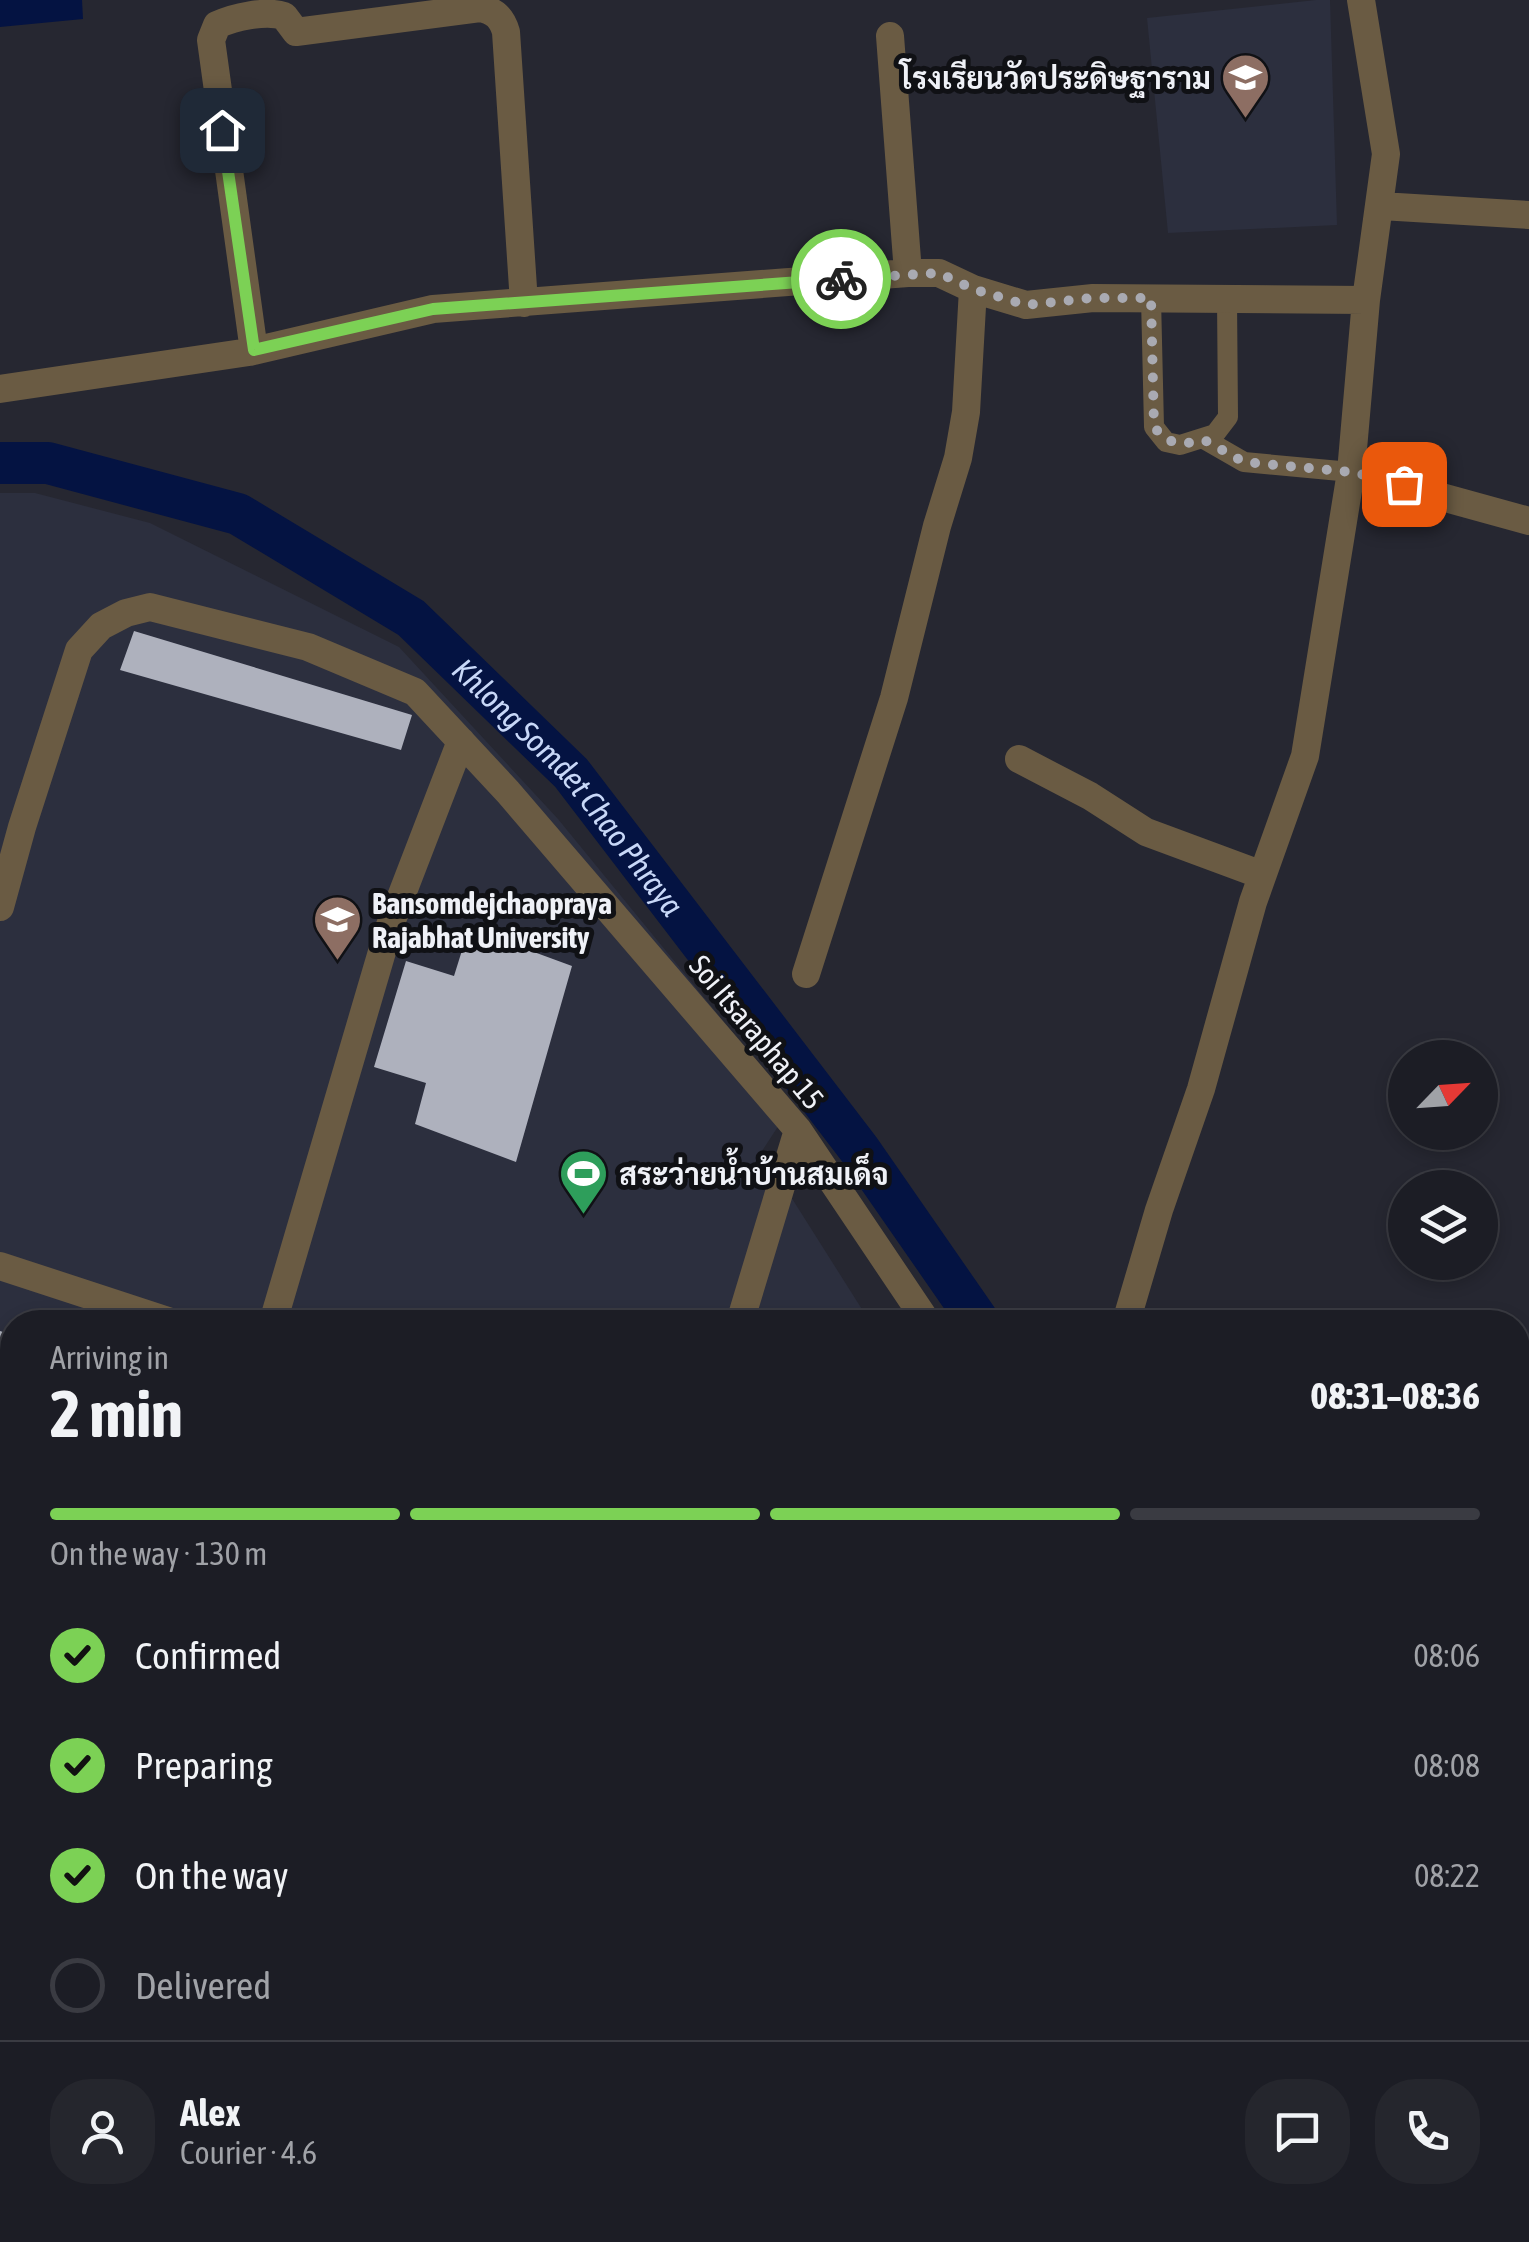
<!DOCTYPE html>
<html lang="en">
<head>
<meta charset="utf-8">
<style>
  :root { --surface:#1c1d25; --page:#25262d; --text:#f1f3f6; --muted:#a0a2a7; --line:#3a3b42; --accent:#7cd155 }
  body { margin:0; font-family:"Asap Condensed",Sarabun,sans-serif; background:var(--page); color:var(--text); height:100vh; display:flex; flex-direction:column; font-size:38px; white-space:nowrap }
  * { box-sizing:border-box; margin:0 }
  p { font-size:32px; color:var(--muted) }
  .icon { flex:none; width:55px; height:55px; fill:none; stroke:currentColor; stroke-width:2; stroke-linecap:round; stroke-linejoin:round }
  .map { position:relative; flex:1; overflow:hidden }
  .sheet { position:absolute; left:0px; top:1310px; width:1530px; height:932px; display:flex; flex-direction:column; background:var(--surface); border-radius:40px 40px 0 0; box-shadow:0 5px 15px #0003,0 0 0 2px var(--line) }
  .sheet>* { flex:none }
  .needle { width:65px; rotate:65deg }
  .buttons { position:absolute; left:1388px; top:1040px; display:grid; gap:20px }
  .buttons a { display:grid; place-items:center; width:110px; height:110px; border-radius:50%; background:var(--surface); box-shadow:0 5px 15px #0003,0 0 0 2px var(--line); font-size:50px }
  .pin { position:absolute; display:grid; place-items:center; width:85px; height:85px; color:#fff; margin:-42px; border-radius:20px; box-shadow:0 5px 15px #0006 }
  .courier { position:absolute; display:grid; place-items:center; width:100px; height:100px; margin:-50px; border:8px solid #7cd155; border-radius:50%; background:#fff; color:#222; box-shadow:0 2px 12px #0007 }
  .head em { font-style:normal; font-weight:700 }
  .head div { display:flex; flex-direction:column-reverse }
  .head { display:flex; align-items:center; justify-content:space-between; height:170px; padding:0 50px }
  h1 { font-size:65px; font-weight:700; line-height:75px }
  .bar { display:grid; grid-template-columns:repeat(4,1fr); gap:15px 10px; align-content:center; height:120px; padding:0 50px }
  .bar i { height:12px; border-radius:8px; background:var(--line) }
  .bar .selected { background:var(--accent) }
  .bar p { grid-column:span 4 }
  .line { display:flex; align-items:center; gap:25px; padding:0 50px; border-top:2px solid var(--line) }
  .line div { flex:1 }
  .round { display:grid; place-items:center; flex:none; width:105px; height:105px; border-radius:40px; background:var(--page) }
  ol { padding:0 50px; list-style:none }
  li { display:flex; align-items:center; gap:30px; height:110px }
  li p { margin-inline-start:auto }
  li .icon { padding:10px; border-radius:50%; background:var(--accent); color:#111; stroke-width:4 }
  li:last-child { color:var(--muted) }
  li i { width:55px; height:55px; border:5px solid var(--line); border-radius:50% }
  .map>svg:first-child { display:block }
  .built { fill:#2c2f3e }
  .water { fill:#041342 }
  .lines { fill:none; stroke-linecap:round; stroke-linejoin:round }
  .canal { stroke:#041342; stroke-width:42 }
  .building { fill:#aeb1bd }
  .service { stroke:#6a5b43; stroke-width:20 }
  .minor { stroke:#6a5b43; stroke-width:28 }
  .done { stroke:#a9aab2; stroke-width:10; stroke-dasharray:0 18 }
  .route { stroke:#7cd155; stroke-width:12 }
  .labels { text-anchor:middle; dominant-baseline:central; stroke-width:10; stroke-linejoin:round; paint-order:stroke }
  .poi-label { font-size:30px; font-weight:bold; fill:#eff1f7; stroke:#101115; text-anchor:start }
  .street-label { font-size:30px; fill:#eff1f7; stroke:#101115 }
  .water-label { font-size:32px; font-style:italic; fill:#c8d8f8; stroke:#101115 }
</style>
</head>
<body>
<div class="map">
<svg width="1529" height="2242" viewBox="0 0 1529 2242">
  <rect width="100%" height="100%" fill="#262731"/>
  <path class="built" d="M1316 0H1330L1337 225 1168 233 1147 18Z
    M0 493H35L150 523 399 647 558 819 792 1105 762 1151 870 1322H12V1668L0 1665Z
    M496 2230H1073L1067 2242H492Z"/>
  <path class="water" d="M0 0H82L83 19 0 27Z"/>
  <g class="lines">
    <g class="canal">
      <path id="s1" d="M0 463H48L238 514 411 618 571 773 859 1149 979 1322"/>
      <path d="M0 1705 12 1708"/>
      <path d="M1518 2147 1529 2165"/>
    </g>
  </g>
  <path class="building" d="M134 631 412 715 401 750 120 670Z
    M469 928 572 966 516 1162 415 1124 426 1083 374 1067 406 961 454 976Z
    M0 1331 12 1335V1396L0 1393Z
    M0 1537 12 1541V1623L0 1619Z
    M515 2230H628L625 2242H511Z"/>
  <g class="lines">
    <path class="service" d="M1151 298 1154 427 1166 442 1180 445 1215 434 1228 417 1227 299
      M1204 439 1244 462 1351 472
      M660 2242 664 2230
      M941 2242 946 2230"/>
    <path class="minor" d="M890 36 908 273
      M1381 206 1529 215
      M254 351 211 40 217 25C234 17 266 10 284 16L296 32 480 8C495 11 502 18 506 32L524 303
      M0 389 249 352 433 309 908 273H939L973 289 1026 305 1093 298 1366 300
      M1351 472 1529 521
      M1019 759 1090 796 1146 832 1262 875
      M0 907 22 827 79 650 101 626 126 613 150 607 308 647 415 692 508 792 798 1130 927 1322
      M806 974 894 698 937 526 958 458 966 412 973 289
      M0 1266 171 1322
      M273 1322 389 928 461 741
      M740 1322 798 1130
      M1126 1322 1159 1210 1201 1089 1253 902 1305 756 1351 472 1366 300 1386 154 1361 0
      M1518 2032 1529 2020
      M1518 2219 1529 2237
      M478 2242 482 2230
      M1255 2242 1258 2230
      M1310 2242 1315 2230
      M1403 2242 1423 2230"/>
  </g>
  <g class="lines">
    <path class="done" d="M841 279 939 273 973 289 1026 305 1092 298H1151L1154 427C1170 446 1180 445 1204 440L1244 462 1351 472 1404 484"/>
    <path class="route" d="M222 130 254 350 433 309 841 279"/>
  </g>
  <defs>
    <symbol id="school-pin" viewBox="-11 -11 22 30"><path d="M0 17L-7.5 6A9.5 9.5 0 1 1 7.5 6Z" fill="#8d6e63" stroke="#101115"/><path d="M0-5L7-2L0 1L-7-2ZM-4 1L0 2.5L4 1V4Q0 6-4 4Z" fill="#fff"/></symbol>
    <symbol id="university-pin" viewBox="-11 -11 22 30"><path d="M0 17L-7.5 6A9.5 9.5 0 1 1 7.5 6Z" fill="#8d6e63" stroke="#101115"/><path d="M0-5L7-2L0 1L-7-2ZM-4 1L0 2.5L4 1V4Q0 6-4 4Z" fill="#fff"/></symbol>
    <symbol id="stadium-pin" viewBox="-11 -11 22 30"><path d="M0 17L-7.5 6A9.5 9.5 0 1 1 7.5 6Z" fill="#2e9e5b" stroke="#101115"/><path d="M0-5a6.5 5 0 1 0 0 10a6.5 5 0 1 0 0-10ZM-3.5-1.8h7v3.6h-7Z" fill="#fff"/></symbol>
  </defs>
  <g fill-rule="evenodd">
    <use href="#school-pin" x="1218" y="50" width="55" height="75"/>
    <use href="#university-pin" x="310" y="892" width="55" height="75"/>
    <use href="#stadium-pin" x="556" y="1146" width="55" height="75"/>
  </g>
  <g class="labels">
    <g class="poi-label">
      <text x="1211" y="78" text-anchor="end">โรงเรียนวัดประดิษฐาราม</text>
      <text x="372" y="903">Bansomdejchaopraya<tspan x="372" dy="34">Rajabhat University</tspan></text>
      <text x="619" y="1174">สระว่ายน้ำบ้านสมเด็จ</text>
    </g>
    <g class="street-label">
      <text transform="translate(757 1032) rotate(50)">Soi Itsaraphap 15</text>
    </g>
    <g class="water-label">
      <text stroke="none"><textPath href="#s1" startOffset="678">Khlong Somdet Chao Phraya</textPath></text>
    </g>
  </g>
</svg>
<div class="buttons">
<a><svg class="needle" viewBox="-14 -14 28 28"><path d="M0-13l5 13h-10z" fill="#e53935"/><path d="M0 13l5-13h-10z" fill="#a0a2a7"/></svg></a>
<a><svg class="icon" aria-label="layers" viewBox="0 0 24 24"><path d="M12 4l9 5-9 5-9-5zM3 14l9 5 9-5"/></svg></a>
</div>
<div class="pin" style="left:1404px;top:484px;background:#ea580c"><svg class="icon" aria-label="bag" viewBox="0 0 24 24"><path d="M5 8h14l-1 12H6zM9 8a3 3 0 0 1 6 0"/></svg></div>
<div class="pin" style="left:222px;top:130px;background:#1f2937"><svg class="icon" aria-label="home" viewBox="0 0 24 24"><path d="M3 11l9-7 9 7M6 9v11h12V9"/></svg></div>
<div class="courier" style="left:841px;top:279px"><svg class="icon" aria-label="bike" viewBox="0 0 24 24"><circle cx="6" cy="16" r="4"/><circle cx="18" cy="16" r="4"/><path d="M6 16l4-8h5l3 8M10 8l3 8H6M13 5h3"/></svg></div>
<section class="sheet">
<div class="head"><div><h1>2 min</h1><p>Arriving in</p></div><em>08:31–08:36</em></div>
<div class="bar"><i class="selected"></i><i class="selected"></i><i class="selected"></i><i></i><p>On the way · 130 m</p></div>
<ol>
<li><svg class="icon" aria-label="check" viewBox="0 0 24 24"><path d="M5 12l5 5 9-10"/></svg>Confirmed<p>08:06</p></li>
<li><svg class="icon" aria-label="check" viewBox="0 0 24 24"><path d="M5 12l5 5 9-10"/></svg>Preparing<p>08:08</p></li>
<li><svg class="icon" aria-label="check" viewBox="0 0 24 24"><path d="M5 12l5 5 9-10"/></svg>On the way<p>08:22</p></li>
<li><i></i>Delivered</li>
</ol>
<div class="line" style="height:180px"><a class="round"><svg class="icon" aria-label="person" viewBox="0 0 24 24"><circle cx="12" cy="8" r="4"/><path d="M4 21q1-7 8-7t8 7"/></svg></a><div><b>Alex</b><p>Courier · 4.6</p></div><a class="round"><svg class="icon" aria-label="chat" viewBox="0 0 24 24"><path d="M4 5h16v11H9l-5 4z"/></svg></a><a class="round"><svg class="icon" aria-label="phone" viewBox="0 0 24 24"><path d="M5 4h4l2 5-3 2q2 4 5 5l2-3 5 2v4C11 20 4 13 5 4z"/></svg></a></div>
</section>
</div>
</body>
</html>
